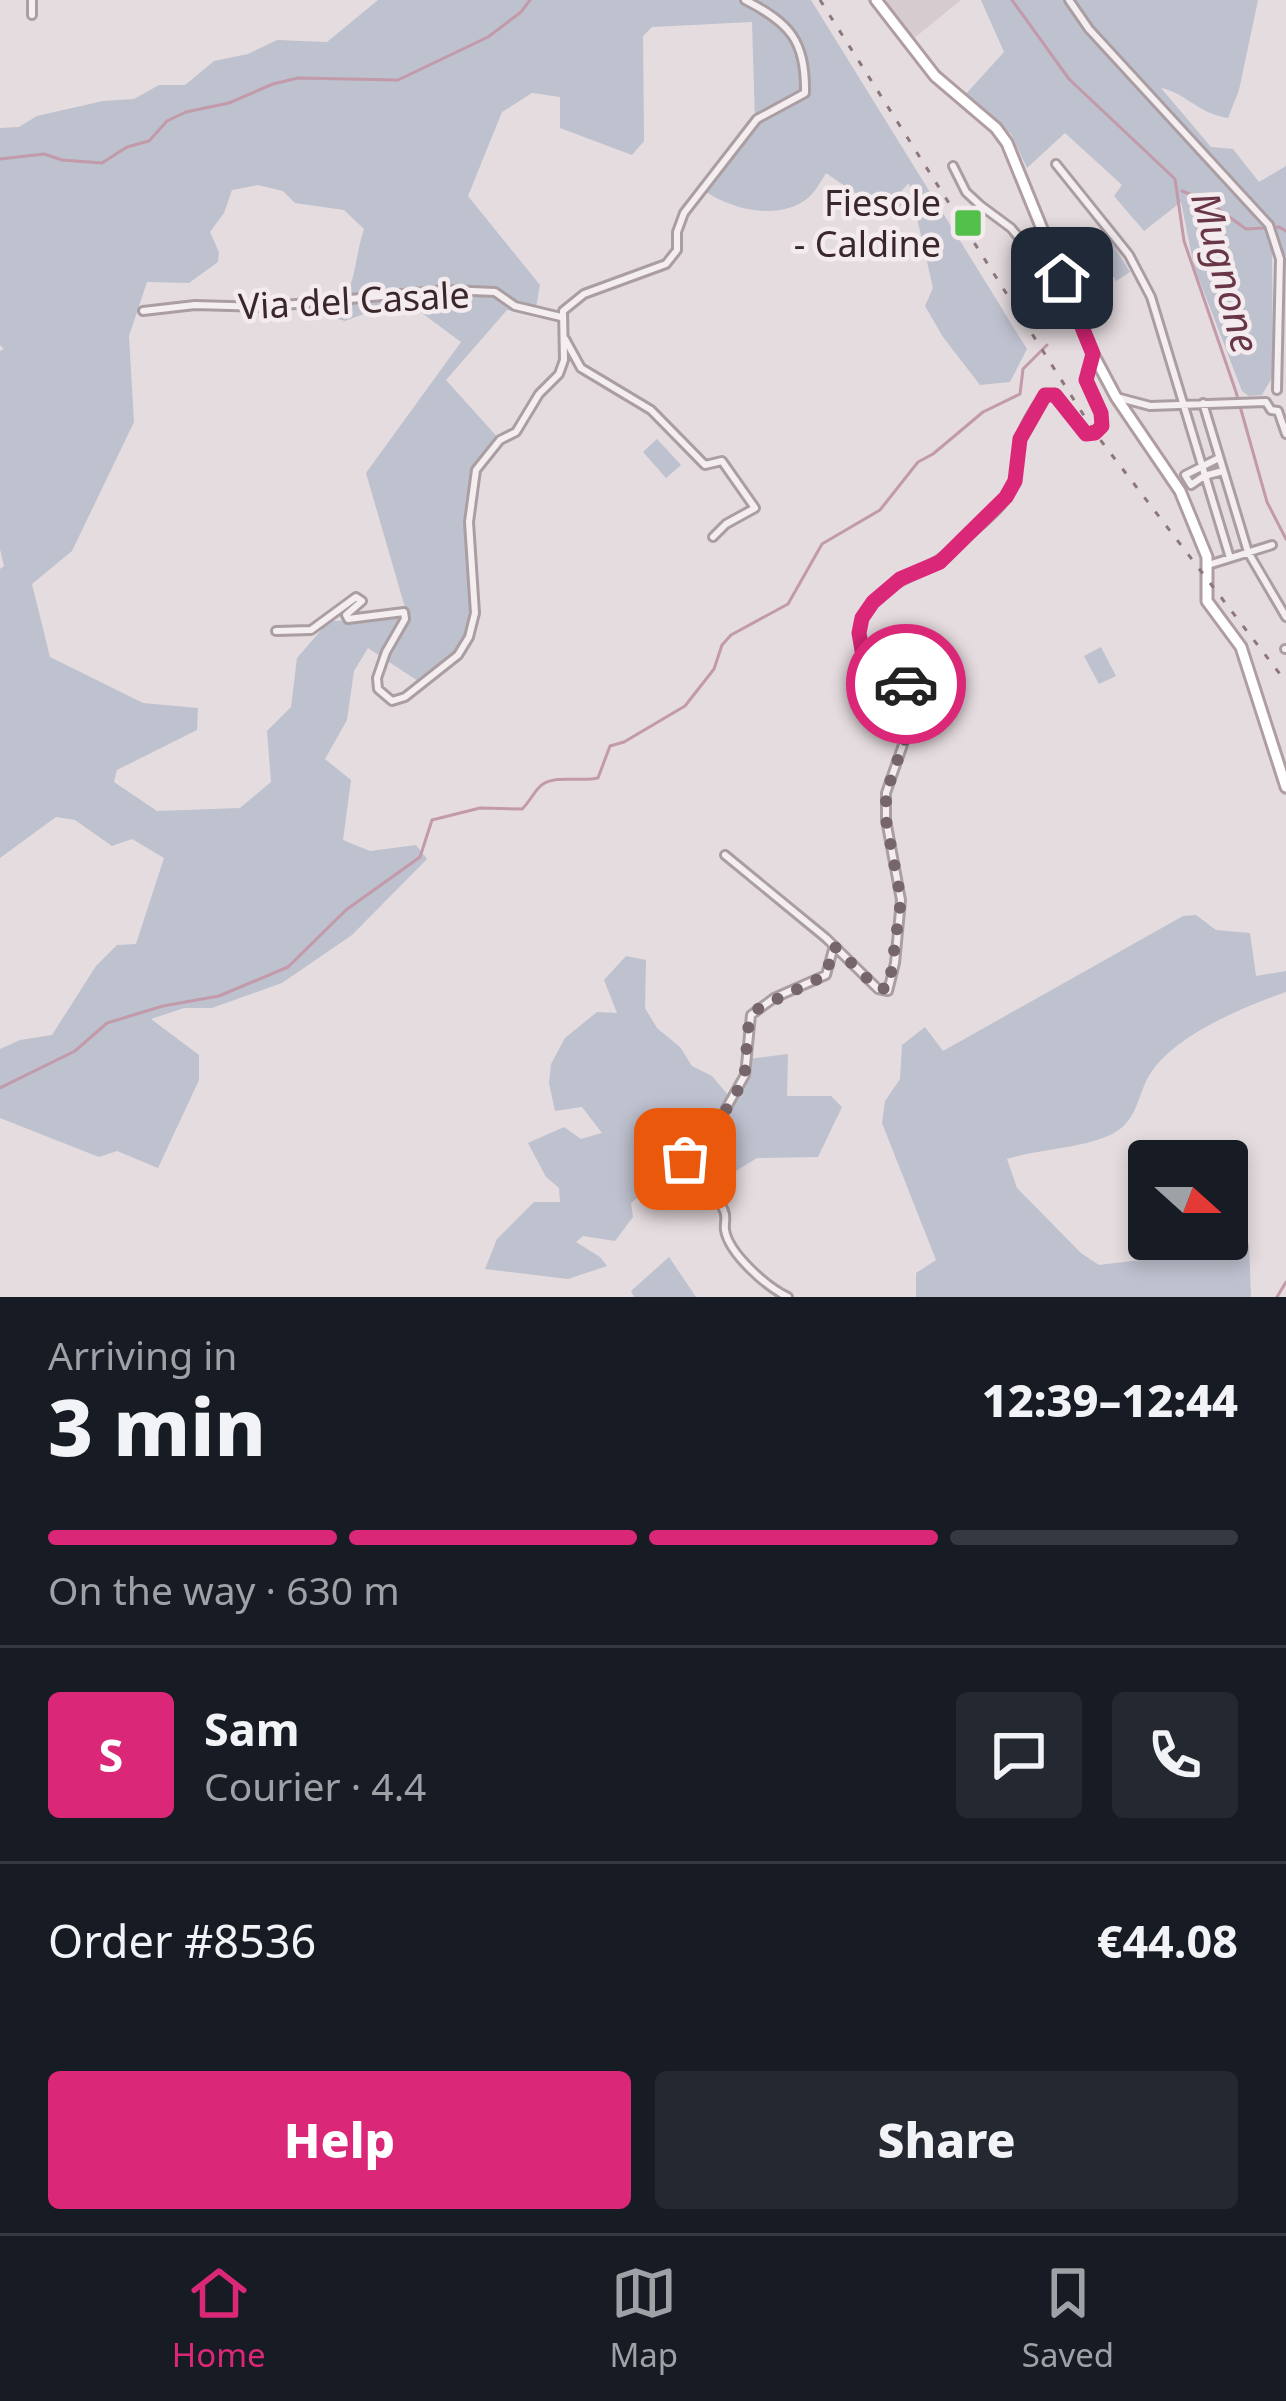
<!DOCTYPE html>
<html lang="en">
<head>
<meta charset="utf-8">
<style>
  :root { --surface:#171b24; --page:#242831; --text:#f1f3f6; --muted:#9ea1a6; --line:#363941; --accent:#db2777 }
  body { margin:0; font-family:"Noto Sans",sans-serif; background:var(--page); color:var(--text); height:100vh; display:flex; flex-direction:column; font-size:45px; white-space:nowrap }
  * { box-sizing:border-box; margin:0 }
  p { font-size:39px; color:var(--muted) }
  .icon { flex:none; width:66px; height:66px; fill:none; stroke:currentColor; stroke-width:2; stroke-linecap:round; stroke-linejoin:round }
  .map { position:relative; height:1297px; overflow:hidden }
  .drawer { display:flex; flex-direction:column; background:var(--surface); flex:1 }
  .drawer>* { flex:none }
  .needle { width:78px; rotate:111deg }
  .tools { position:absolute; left:1128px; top:1140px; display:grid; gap:24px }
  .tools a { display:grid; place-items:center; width:120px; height:120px; border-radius:12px; background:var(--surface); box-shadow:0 6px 18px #0003; font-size:60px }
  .pin { position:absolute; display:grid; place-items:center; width:102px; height:102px; color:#fff; margin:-51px; border-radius:24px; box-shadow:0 6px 18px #0006 }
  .courier { position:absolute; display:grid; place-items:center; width:120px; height:120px; margin:-60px; border:9px solid #db2777; border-radius:50%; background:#fff; color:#222; box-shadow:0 3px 15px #0007 }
  .summary em { font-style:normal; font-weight:800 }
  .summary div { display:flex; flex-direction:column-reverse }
  .summary { display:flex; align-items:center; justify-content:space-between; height:204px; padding:0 48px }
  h1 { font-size:78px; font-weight:800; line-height:90px }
  .bar { display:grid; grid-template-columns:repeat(4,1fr); gap:18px 12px; align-content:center; height:144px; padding:0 48px }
  .bar i { height:15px; border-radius:9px; background:var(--line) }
  .bar .current { background:var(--accent) }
  .bar p { grid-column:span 4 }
  .line { display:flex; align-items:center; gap:30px; padding:0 48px; border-top:3px solid var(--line) }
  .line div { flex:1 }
  .round { display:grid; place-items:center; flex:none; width:126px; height:126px; border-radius:12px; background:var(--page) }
  .button { display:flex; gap:24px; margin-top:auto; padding:24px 48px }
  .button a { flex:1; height:138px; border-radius:12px; background:var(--accent); color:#fff; font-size:48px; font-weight:800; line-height:138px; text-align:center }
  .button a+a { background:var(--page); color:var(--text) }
  .tab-bar { display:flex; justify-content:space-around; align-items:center; height:168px; border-top:3px solid var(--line); background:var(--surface); font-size:33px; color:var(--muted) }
  .tab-bar a { display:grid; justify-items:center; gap:6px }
  .tab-bar .current { color:var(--accent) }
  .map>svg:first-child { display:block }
  .built { fill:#d6cbce }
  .green { fill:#bec1ce; fill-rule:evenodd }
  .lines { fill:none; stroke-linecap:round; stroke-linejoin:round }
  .stream { stroke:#c29aaa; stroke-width:3 }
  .street-casing { stroke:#ab9ea2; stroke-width:12 }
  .primary-casing { stroke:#af9da2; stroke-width:15 }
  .street { stroke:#f4eef0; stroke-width:6 }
  .primary { stroke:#fff; stroke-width:9 }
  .rail { stroke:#8d777d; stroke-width:3; stroke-dasharray:6 12; stroke-linecap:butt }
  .done { stroke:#76666b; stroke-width:12; stroke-dasharray:0 21.6 }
  .route { stroke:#db2777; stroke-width:15 }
  .poi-dot { fill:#52c04b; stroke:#f3ebee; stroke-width:4.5 }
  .labels { text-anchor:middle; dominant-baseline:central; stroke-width:9; stroke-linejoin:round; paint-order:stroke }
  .poi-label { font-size:36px; fill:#3a272c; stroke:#f3ebee; text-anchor:end }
  .street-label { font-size:36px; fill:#3a272c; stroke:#f3ebee }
  .water-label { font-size:39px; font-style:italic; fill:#693648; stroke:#f3ebee }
</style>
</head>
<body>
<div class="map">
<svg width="1286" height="1297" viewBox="0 0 1286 1297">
  <rect width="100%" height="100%" fill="#e5dcdf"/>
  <path class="built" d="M867 0H961L903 47Z"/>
  <path class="green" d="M378 0H811L1027 349 1010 382 980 385 943 337 925 306 933 288 909 183 902 190 903 203 890 217 826 173C821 181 815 192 808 198 778 222 730 209 703 190L755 122 752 22 652 27 643 36 644 141 632 155 560 128V97L532 93 502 112 468 196 540 285 535 313 507 310 446 380 500 440 476 470 469 522 475 613 458 655 421 683 368 648 354 671 347 720 325 759 351 780 343 840 370 851 416 845 427 859 352 935 282 983 212 1008H184L151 1019 199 1055V1080L158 1168 117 1151 99 1157 0 1118V1049L20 1040 52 1035 96 966 117 945 136 944 164 858 132 839 112 846 75 820 56 817 0 858V569L4 566 0 549V351L4 349 0 345V128L19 127 37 116 103 101 134 99 159 85H185L214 61 248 54 277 40 327 42ZM258 185 283 191 295 203 344 210 364 229C357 249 355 280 346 296L329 301 328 316 345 321 412 296 415 308 461 342 366 473 406 611 391 619 329 621 297 658 291 707 267 731 271 782 240 808 157 811 114 782 117 770 197 730 198 708 143 703 50 657 32 584 72 551 134 422 129 336 147 282 189 283 218 262 219 252 210 232 224 213 232 190Z
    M981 0H1258L1239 90 1228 118C1197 113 1186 93 1161 88L1211 147 1233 149 1259 182 1286 166V256L1272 248 1273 376 1262 395 1249 396 1242 391 1194 266 1181 202 1144 231 1114 196 1122 185 1065 133 1027 168 1011 134 965 95 1004 52Z
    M1112 243 1130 272 1116 281 1098 252Z
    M657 439 681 465 666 478 643 452Z
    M1101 647 1116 676 1099 684 1084 656Z
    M1196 915 1216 930 1250 933 1256 976 1286 971V992C1244 1007 1179 1033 1152 1071 1137 1092 1140 1118 1114 1133 1087 1148 1037 1149 1007 1159L1017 1188 1081 1253 1099 1265 1165 1257 1199 1258 1236 1234 1249 1244 1251 1297H916V1273L936 1260 882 1123 885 1101 900 1079 902 1045 925 1027 943 1051 1183 916Z
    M626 956 646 960 645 1008 657 1028 680 1047 692 1066 712 1076 734 1102 745 1079 748 1059 788 1054 787 1096H831L842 1107 818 1157 757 1158 734 1172C681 1162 672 1171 631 1203L633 1217 615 1241 583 1236 576 1242 600 1257 607 1266 568 1279 485 1269 497 1239 534 1202H560L559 1188 546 1177 528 1143 564 1127 581 1139 602 1133 582 1107 555 1111 549 1083 551 1064 565 1038 597 1012 617 1013 604 980Z
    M669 1257 696 1297H634L631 1291Z"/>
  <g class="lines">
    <path class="stream" d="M1012 0 1069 79 1175 179 1184 241 1236 392 1267 502 1286 539
      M0 159 44 154 62 160 102 163 127 147 149 141 167 121 186 112 229 103 273 84 298 78 398 80 488 37 521 12 530 0
      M1182 191 1207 201 1246 229 1279 227 1286 231
      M0 1088 75 1051 107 1023 163 1006 219 996 288 967 346 910 420 857 432 820 480 808 522 809C530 802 535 789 543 784 557 775 582 782 598 778L610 746 624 742 685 706 714 669 722 645 731 635 788 604 822 544 880 510 918 462 933 454 983 412 1020 394 1023 369 1047 345
      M1277 1297 1286 1282"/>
    <defs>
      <path id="street" d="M32 0V15
        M1069 0 1089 29 1269 225 1280 259 1277 390
        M1056 164 1129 255 1151 297 1230 558
        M953 166 966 192 980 205 1011 228 1044 268 1060 274
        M143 311 195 305 263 307 447 290 495 292 515 306 561 317
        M565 339 581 368 651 410 705 465 722 461 755 508 726 524 713 537
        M1120 398 1150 406 1266 402 1271 410 1278 411
        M1203 403 1248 552 1286 617
        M1278 411 1286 434
        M1219 458 1185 475 1191 485 1204 476 1223 471
        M1208 565 1272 545
        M276 631 311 630 356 597 362 601 346 615 348 619 404 612 405 619 386 652 377 678 378 689 392 701 405 697 458 655 469 637 475 613 469 522 476 470 500 440 516 432 539 394 559 374 564 360 563 311 584 294 666 264 677 250V232L684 213 757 119 805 93C806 41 790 23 745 0
        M1285 649H1286
        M725 855 826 938 878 989 888 991 895 963 901 900 886 820V793L905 739 922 718 926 702C917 672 870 690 861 647 849 588 923 579 954 548 972 531 1001 511 1012 489 1019 475 1015 458 1019 443 1023 427 1034 408 1045 395L1057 396 1086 434 1101 428V413L1086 380 1093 354
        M788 1297C767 1287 729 1254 725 1230 724 1224 727 1217 724 1211 717 1192 688 1180 683 1162L719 1121 745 1075 751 1015 774 998 826 975 834 946"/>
      <path id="primary" d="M876 0 935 76 996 128 1007 143 1093 354 1116 397 1180 491 1207 557V601L1241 647 1286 787"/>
    </defs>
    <use href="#street" class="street-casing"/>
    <use href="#primary" class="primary-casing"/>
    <use href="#street" class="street"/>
    <use href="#primary" class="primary"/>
    <path class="rail" d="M820 0 1095 433 1286 682"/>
  </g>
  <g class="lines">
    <path class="done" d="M685 1159C707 1135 729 1111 742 1081 752 1057 739 1026 759 1008L826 975 834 946 878 989 889 988 901 900 886 820V793L905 739 926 710 923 692 906 684"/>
    <path class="route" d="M906 684 881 676 863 656 859 633 862 618 873 602 900 579 940 562 1006 497 1015 481 1020 439 1045 395H1055L1086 434 1095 433 1102 426 1101 413 1086 380 1093 354 1062 278"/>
  </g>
  <rect class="poi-dot" x="953" y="208" width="30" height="30" rx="6"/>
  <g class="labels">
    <g class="poi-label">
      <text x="941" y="202">Fiesole<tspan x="941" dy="41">- Caldine</tspan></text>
    </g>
    <g class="street-label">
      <text transform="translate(354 300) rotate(-3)">Via del Casale</text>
    </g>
    <g class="water-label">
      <text transform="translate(1227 272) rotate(75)">Mugnone</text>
    </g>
  </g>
</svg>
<div class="tools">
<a><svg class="needle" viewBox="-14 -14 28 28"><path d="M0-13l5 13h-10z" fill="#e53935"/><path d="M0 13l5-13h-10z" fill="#9ea1a6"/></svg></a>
</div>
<div class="pin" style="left:685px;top:1159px;background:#ea580c"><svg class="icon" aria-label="bag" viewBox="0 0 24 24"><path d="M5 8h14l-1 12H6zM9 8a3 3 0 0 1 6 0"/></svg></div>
<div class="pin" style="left:1062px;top:278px;background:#1f2937"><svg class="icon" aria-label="home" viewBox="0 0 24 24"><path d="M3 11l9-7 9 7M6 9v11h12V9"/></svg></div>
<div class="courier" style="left:906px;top:684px"><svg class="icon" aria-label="car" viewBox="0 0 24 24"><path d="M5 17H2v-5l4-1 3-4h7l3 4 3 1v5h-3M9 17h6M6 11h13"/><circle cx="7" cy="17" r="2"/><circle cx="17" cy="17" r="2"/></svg></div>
</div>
<section class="drawer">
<div class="summary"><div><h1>3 min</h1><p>Arriving in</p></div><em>12:39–12:44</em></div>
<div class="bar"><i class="current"></i><i class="current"></i><i class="current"></i><i></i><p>On the way · 630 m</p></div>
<div class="line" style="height:216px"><b class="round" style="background:var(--accent);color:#fff">S</b><div><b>Sam</b><p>Courier · 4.4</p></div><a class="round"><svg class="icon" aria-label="chat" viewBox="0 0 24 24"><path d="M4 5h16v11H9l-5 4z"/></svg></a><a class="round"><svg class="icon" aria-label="phone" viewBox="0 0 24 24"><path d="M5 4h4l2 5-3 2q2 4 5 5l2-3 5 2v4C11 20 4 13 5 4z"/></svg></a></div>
<div class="line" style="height:156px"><div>Order #8536</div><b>€44.08</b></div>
<div class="button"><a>Help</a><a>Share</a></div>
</section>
<nav class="tab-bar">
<a class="current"><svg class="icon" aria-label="home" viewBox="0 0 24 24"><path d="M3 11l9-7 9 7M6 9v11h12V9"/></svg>Home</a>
<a><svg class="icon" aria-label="map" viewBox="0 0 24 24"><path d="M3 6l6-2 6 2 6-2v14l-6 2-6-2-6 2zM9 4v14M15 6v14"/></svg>Map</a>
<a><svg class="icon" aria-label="saved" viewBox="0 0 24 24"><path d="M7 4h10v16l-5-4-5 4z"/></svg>Saved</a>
</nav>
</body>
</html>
